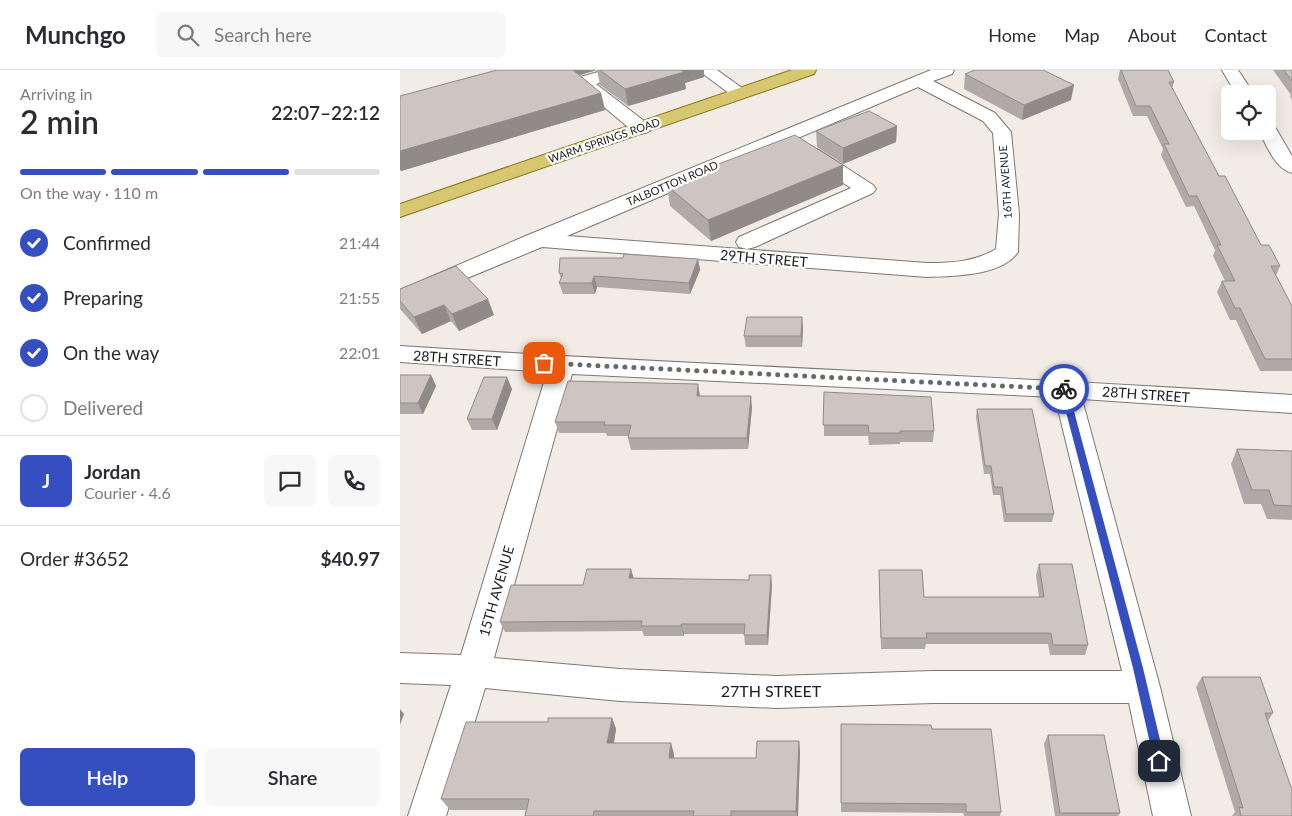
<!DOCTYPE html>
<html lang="en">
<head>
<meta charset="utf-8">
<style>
  :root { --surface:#fff; --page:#f7f7f7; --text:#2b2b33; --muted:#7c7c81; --line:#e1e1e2; --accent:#354ec0 }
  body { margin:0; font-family:Lato,sans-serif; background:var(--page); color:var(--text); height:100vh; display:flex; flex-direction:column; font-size:19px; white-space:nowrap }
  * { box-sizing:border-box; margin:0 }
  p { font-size:16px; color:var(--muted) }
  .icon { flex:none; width:28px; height:28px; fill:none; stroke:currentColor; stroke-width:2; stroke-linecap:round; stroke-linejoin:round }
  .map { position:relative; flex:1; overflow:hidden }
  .panel { display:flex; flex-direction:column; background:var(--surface); width:400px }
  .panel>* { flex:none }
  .controls { position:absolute; left:821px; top:15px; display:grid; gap:10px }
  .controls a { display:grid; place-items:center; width:55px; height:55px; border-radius:8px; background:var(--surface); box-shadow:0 5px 20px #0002; font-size:25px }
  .pin { position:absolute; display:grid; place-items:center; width:42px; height:42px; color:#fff; margin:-21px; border-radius:10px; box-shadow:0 2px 8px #0006 }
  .courier { position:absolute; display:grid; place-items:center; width:50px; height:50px; margin:-25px; border:4px solid #354ec0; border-radius:50%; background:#fff; color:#222; box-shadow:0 1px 6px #0007 }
  .head em { font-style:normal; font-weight:600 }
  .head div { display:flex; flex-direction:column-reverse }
  .head { display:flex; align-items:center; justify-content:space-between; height:85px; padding:0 20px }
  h1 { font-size:32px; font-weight:600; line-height:38px }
  .bar { display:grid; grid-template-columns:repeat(4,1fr); gap:8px 5px; align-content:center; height:60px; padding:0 20px }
  .bar i { height:6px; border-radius:4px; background:var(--line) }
  .bar .on { background:var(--accent) }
  .bar p { grid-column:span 4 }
  .line { display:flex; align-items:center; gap:12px; padding:0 20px; border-top:1px solid var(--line) }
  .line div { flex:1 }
  .round { display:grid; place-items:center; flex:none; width:52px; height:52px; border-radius:8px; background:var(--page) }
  ol { padding:0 20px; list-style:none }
  li { display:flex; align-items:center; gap:15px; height:55px }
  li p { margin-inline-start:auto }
  li .icon { padding:5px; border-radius:50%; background:var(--accent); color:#fff; stroke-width:4 }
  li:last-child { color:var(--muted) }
  li i { width:28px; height:28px; border:2px solid var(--line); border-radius:50% }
  .action { display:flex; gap:10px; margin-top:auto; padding:10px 20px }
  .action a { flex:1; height:58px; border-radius:8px; background:var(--accent); color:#fff; font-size:20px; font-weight:600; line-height:58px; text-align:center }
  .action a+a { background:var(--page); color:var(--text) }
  header { display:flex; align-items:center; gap:30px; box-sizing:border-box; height:70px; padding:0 25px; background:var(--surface); border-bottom:1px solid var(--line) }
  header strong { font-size:24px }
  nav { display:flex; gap:28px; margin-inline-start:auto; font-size:18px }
  .search { width:350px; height:45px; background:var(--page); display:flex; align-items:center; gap:12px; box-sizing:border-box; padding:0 18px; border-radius:8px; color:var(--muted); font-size:19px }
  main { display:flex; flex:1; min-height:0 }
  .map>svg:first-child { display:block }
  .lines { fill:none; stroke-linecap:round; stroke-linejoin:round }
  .minor-casing { stroke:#7d7772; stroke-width:2 }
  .major-casing { stroke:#857416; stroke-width:2 }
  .minor { fill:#fff; fill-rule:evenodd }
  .major { fill:#d6c770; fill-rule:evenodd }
  .wall { fill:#b1a9a8 }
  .shaded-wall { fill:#908a88 }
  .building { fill:#cec5c3; stroke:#908a88 }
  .route { fill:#354ec0 }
  .done { stroke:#6b6764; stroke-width:5; stroke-dasharray:0 9 }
  .labels { text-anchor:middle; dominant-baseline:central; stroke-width:4.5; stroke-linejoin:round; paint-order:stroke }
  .far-street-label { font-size:11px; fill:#22201e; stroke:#fff }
  .street-label { font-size:14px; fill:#22201e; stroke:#fff }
  .near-street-label { font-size:16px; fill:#22201e; stroke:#fff }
</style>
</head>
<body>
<header>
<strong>Munchgo</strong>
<div class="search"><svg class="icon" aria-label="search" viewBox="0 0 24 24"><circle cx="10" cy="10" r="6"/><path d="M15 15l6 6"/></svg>Search here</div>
<nav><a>Home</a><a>Map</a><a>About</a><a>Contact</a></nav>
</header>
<main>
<section class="panel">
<div class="head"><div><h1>2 min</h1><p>Arriving in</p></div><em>22:07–22:12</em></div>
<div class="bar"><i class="on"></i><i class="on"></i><i class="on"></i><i></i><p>On the way · 110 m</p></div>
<ol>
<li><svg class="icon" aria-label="check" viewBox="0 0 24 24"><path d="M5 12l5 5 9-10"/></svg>Confirmed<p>21:44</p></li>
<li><svg class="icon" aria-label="check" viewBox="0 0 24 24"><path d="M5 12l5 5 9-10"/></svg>Preparing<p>21:55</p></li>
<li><svg class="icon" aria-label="check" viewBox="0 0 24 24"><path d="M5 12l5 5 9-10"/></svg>On the way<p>22:01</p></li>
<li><i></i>Delivered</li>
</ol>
<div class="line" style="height:90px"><b class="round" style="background:var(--accent);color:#fff">J</b><div><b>Jordan</b><p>Courier · 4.6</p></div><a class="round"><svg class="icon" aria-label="chat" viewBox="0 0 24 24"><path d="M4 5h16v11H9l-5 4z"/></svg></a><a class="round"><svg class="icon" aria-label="phone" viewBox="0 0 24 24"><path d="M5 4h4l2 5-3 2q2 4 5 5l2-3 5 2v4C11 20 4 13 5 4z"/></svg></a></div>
<div class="line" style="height:65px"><div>Order #3652</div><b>$40.97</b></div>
<div class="action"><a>Help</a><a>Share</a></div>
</section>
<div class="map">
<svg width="892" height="746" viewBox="0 0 892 746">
  <rect width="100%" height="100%" fill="#f3ece6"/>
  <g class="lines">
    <defs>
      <path id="minor" d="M205 0H231L229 4 196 14 248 54 250 58 248 62 241 64 234 62 174 12 177 8Z
        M298 0H317L349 23 346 27 340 28 334 27Z
        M531 0H554L552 4 533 11 595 43 611 62 619 144 618 182C602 206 553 206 527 207L142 177 0 236V220L128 165ZM518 17 583 51 593 63 599 144 596 179C574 192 552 193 527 193L167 166Z
        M822 0H838L854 24H836Z
        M868 55 875 57 892 86V103C875 99 867 76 859 61H868Z
        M412 78 419 80 473 115 476 119 473 123 355 177 347 179 339 177 336 172 339 167 451 118 405 88 402 84 405 80Z
        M0 276C297 296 595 305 892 325V343L682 329 760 617 791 746H753L729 633H533L376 638 220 631 85 618 46 746H8L51 615 0 613V583L61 585 147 302 0 292ZM172 304 655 327 722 601H533L376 606 220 599 94 588Z"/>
      <path id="major" d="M392 0H416L414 4 0 147V134Z"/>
    </defs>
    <use href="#minor" class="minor-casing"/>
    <use href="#major" class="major-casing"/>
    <use href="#minor" class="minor"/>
    <use href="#major" class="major"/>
  </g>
  <path class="wall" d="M97 0H304V7L285 13 286 19 228 36 200 15 197 0 180 5 201 23 205 40 1 101 0 100V26Z
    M720 0H768L774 12 772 18 819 106 861 175 880 196 876 206 892 236V301H860L836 250H830L817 222 822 211H825L813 186 815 180 794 136 786 137 761 85 763 79 747 46H733L718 9Z
    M873 0H892V30L890 26 891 25Z
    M565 4 671 30 622 50 564 19Z
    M497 56 496 72 443 94 417 77 416 61Z
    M300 101 443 115 311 171 270 136 267 116 300 103Z
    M298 189 300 200 290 224 197 217 195 224H163L159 213 161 209 159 203Z
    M0 219 94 245 59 261 51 251 22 264 0 239Z
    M403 258 402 277H346L344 266Z
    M0 305H31L36 316 23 344H0Z
    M112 319 97 360H72L67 349Z
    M424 322 534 361 533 372H500V374L469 375 468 366H424Z
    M300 326 352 337 348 379 231 380 228 368V366H207L206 363H159L155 352Z
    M577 339 654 444 652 452H604L600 425H593L590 404H584L576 347Z
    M837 379 892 381V450L867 449 861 434H844L831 394Z
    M639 494 688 575 685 585H650L648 574H526L525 579H481L479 511V500L524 527H639L636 505Z
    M234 508 372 515 368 575H345L344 564H284V566H244L242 561 105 562 100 552 183 515Z
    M802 607 873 643 868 651 891 717 892 746H832L835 742 796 617Z
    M212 648 216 659 214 673 274 684V688H356L399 671 400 682 398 746H125L126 740H50L41 729 148 652Z
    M441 654 532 659 601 742 600 746H564L563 743 441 742Z
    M648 665 720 743 718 746H655L644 674Z"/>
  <path class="shaded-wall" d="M170 0H197L176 6Z
    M278 0H304V7L285 13 286 19 228 36 225 19Z
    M674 15 671 30 622 50 624 35Z
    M201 23 205 40 1 101 0 99V81Z
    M497 56 496 72 443 94V78Z
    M443 95V115L311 171 308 150Z
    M298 189 300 200 290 224 289 213Z
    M194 206 197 217 195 224 192 213Z
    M88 229 94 245 59 261 52 244Z
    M44 235 51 251 22 264 14 247Z
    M402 247 403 258 402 277 401 266Z
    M31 305 36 316 23 344 18 333Z
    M107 307 112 319 97 360 92 349Z
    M298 314 300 326H297Z
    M351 326 352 337 348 379 347 368Z
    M231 499 234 509 229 508Z
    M371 505 372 515 368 575 367 565Z
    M281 554 284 564V566L281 556Z
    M0 639 4 644 0 655Z
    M212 648 216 659 212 684 207 673Z
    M399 671 400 682 398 746H397L396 741Z
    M271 673 274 684 273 699 269 688Z"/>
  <path class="building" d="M97 0H173L201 23 0 81V26Z
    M200 0H281L284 2 225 19Z
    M575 0H643L674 15 624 35 565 4Z
    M721 0H768L774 12H769L819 106H825L861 175H869L880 196H871L892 236V289H865L840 238H835L822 211H835L817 175H821L797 126H789L764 74H769L750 36H736Z
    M884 0H892V11Z
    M469 41 497 56 443 78 416 61Z
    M395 65 443 95 308 150 267 116 302 102 300 101Z
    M224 184 298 189 289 213 194 206 192 213H159L163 204 159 203 160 188H223Z
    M56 196 88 229 52 244 44 235 14 247 0 231V219Z
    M347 247H402L401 266H344Z
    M0 305H31L18 333H0Z
    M84 307H107L92 349H67Z
    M168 311 298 314 297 326H351L347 368H228L231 355H204L205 352H155Z
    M424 322 531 327 534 361H500L501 363H469L468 355H423Z
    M577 339H632L654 444H606L602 417H594L591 396H585Z
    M837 379 892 381V436L874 435 869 420H852Z
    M639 494H672L688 575H653L651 563H526L527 568H481L479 500H522L524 527H644Z
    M187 499H231L229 508 349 510V505H371L367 565H344L345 554H281V556H241L242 551 100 552 111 515H183Z
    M802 607H860L873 643H865L891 717H892V746H841L839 737 843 738Z
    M148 648H212L207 673H271L269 688H356L357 671H399L396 741H331V746H293L294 741H194L193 746H125L129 729H41L66 652H148Z
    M441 654 531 655 532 659H591L601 742H566V734L441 733Z
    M648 665H704L720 743H660Z"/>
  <path class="route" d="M664 316 668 319 743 598 765 691 763 694 759 696 756 694 754 691 733 598 660 319Z"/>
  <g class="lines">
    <path class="done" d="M144 293 664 319"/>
  </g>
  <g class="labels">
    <g class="far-street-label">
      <text transform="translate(204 70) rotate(-19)">WARM SPRINGS ROAD</text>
      <text transform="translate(605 112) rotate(-94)">16TH AVENUE</text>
      <text transform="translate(272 113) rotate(-23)">TALBOTTON ROAD</text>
    </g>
    <g class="street-label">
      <text transform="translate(364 188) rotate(5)">29TH STREET</text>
      <text transform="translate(57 288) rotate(4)">28TH STREET</text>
      <text transform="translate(746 324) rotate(4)">28TH STREET</text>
      <text transform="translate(96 521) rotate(-74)">15TH AVENUE</text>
    </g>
    <g class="near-street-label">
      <text x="371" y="620">27TH STREET</text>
    </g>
  </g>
</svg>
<div class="controls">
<a><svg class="icon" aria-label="locate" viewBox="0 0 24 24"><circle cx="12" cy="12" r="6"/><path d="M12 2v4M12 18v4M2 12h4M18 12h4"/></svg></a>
</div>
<div class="pin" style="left:144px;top:293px;background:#ea580c"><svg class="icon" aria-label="bag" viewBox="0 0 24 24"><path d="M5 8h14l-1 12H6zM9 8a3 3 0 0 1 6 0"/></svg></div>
<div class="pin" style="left:759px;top:691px;background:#1f2937"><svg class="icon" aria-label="home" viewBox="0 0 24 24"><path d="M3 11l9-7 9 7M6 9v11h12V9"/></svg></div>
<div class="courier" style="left:664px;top:319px"><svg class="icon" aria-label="bike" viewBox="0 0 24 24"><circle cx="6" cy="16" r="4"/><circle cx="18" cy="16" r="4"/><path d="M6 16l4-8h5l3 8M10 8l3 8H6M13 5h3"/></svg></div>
</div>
</main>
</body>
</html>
